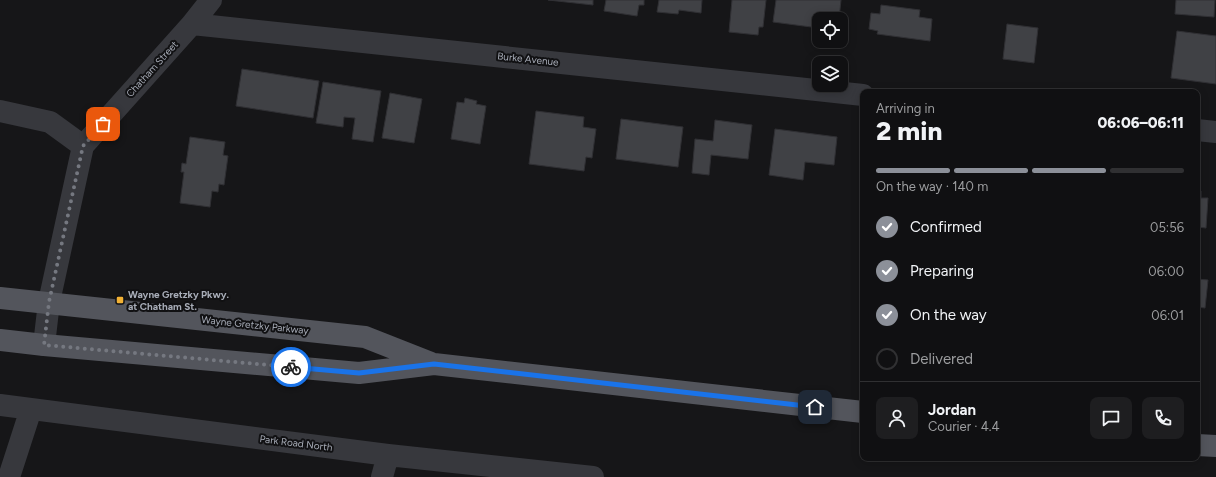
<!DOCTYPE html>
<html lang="en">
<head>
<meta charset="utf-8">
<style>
  :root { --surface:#101012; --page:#1e1e20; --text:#f1f3f6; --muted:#9c9d9f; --line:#303032; --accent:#8c9099 }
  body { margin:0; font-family:Figtree,sans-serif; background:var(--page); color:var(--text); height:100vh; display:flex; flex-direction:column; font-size:15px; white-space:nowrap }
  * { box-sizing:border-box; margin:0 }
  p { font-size:13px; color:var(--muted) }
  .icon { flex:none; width:22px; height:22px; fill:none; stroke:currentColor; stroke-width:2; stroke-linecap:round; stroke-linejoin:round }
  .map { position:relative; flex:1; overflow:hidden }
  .details { position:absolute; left:860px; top:89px; width:340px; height:372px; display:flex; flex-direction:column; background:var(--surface); border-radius:8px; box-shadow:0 2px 10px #0003,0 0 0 1px var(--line) }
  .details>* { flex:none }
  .tools { position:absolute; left:812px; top:12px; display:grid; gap:8px }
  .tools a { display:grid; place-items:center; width:36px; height:36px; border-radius:8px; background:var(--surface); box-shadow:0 2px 10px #0003,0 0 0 1px var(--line); font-size:20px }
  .pin { position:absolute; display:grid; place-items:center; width:34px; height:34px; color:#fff; margin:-17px; border-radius:8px; box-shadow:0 2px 6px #0006 }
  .courier { position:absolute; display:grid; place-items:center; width:40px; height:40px; margin:-20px; border:3px solid #1a73e8; border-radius:50%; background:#fff; color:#222; box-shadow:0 1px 5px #0007 }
  .overview em { font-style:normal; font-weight:800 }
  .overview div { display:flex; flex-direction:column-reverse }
  .overview { display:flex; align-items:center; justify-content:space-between; height:68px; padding:0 16px }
  h1 { font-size:26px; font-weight:800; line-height:30px }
  .bar { display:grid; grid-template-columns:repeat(4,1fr); gap:6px 4px; align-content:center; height:48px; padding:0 16px }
  .bar i { height:5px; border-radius:3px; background:var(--line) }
  .bar .selected { background:var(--accent) }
  .bar p { grid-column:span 4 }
  .line { display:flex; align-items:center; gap:10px; padding:0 16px; border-top:1px solid var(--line) }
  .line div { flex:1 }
  .round { display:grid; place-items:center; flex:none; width:42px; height:42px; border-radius:8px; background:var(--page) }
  ol { padding:0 16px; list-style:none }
  li { display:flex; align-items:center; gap:12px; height:44px }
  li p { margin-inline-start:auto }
  li .icon { padding:4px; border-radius:50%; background:var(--accent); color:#fff; stroke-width:4 }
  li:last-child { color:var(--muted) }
  li i { width:22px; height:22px; border:2px solid var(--line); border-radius:50% }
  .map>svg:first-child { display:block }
  .building { fill:#404145; stroke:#303034 }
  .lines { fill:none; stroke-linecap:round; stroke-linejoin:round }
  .minor { stroke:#37383d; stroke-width:22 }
  .major { stroke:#53555c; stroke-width:22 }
  .done { stroke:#757880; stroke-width:4; stroke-dasharray:0 7.2 }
  .route { stroke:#1a73e8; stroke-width:5 }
  .poi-dot { fill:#f2b134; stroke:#111113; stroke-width:1.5 }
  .labels { text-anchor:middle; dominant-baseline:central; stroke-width:4; stroke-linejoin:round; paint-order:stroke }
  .street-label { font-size:10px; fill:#a8adb8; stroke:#111113 }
  .poi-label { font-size:10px; font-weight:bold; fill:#a8adb8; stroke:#111113; text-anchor:start }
</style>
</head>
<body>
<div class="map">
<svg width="1216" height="477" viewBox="0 0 1216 477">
  <rect width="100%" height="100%" fill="#161618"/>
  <path class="building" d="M548 0H593V5Z
    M606 0H644V5H639L637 16 604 11Z
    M659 0H702L701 13 679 10 678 14 657 12Z
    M732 0H766L763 27H759L758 35 729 32Z
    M776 0H841L839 19H819V28L773 22Z
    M1176 0H1215L1214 17 1175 14Z
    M881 5 920 10 919 17 932 19 930 41 877 34 878 31 869 29 871 13 880 14Z
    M1007 24 1038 28 1034 63 1003 59Z
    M1177 31 1216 36V84L1171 78Z
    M242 69 319 81 313 118 236 106Z
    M323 82 381 91 373 142 352 139 355 118 344 117 343 127 316 123Z
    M390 93 422 99 414 143 382 138Z
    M465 98 477 101 476 104 486 106 480 144 451 139 457 102 464 103Z
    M536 111 584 117 583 127 596 129 592 158 586 157 584 171 529 164Z
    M621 119 683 127 678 167 616 159Z
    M715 120 752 125 748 159 711 155 709 175 692 173 695 139 713 141Z
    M775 129 837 137 834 165 805 162 803 180 769 175Z
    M190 137 225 142 223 155 228 156 224 185 219 184 218 192 212 191 210 207 180 203 184 172H181L182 163 186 164Z
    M1197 191H1201V198H1208L1206 228 1197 227Z
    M1197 279 1208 280 1205 308 1197 307Z"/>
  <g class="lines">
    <path class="minor" d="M192 24 863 95
      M0 111 50 122 83 146
      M1197 130 1216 132
      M44 345 49 302 83 146 192 24 211 0
      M0 405 388 455 593 477
      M9 477 31 409
      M382 477 388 455"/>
    <path class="major" d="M0 298 365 337 431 363
      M0 340 44 345 359 373 434 364 863 412
      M1197 445 1216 446"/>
  </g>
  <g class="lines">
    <path class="done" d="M103 124 83 146 49 302 44 345 291 367"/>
    <path class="route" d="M291 367 359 373 434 364 815 407"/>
  </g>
  <rect class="poi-dot" x="116" y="296" width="8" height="8" rx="2"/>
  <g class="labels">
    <g class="street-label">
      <text transform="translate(528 59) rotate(6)">Burke Avenue</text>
      <text transform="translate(152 69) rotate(-48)">Chatham Street</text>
      <text transform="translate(255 325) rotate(6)">Wayne Gretzky Parkway</text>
      <text transform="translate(296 443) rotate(7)">Park Road North</text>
    </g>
    <g class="poi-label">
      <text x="128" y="294">Wayne Gretzky Pkwy.<tspan x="128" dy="12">at Chatham St.</tspan></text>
    </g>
  </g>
</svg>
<div class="tools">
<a><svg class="icon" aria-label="locate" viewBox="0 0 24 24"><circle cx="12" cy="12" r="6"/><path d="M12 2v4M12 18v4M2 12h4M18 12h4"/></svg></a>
<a><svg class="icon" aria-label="layers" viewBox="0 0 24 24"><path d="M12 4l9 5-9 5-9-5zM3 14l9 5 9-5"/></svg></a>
</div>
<div class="pin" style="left:103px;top:124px;background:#ea580c"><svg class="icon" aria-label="bag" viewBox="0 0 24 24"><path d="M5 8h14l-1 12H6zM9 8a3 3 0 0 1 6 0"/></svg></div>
<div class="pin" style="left:815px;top:407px;background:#1f2937"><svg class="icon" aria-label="home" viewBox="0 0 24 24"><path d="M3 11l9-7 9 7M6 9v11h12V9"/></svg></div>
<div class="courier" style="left:291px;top:367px"><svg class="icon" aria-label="bike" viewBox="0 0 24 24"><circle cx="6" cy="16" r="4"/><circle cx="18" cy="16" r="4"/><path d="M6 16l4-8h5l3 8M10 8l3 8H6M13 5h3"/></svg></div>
<section class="details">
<div class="overview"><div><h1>2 min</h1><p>Arriving in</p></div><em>06:06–06:11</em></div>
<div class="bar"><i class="selected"></i><i class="selected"></i><i class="selected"></i><i></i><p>On the way · 140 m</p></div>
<ol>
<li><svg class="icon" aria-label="check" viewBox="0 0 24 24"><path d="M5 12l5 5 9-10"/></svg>Confirmed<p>05:56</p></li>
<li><svg class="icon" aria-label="check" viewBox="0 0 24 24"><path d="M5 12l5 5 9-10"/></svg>Preparing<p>06:00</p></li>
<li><svg class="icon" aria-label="check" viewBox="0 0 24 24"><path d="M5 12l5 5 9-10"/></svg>On the way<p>06:01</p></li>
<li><i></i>Delivered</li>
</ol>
<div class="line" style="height:72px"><a class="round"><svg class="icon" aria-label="person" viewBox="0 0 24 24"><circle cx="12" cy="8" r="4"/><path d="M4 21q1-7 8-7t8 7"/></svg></a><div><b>Jordan</b><p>Courier · 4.4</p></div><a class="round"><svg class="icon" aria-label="chat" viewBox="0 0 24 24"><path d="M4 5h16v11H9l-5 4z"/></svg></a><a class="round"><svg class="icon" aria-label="phone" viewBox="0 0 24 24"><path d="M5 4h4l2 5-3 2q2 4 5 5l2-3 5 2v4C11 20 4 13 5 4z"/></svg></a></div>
</section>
</div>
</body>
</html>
